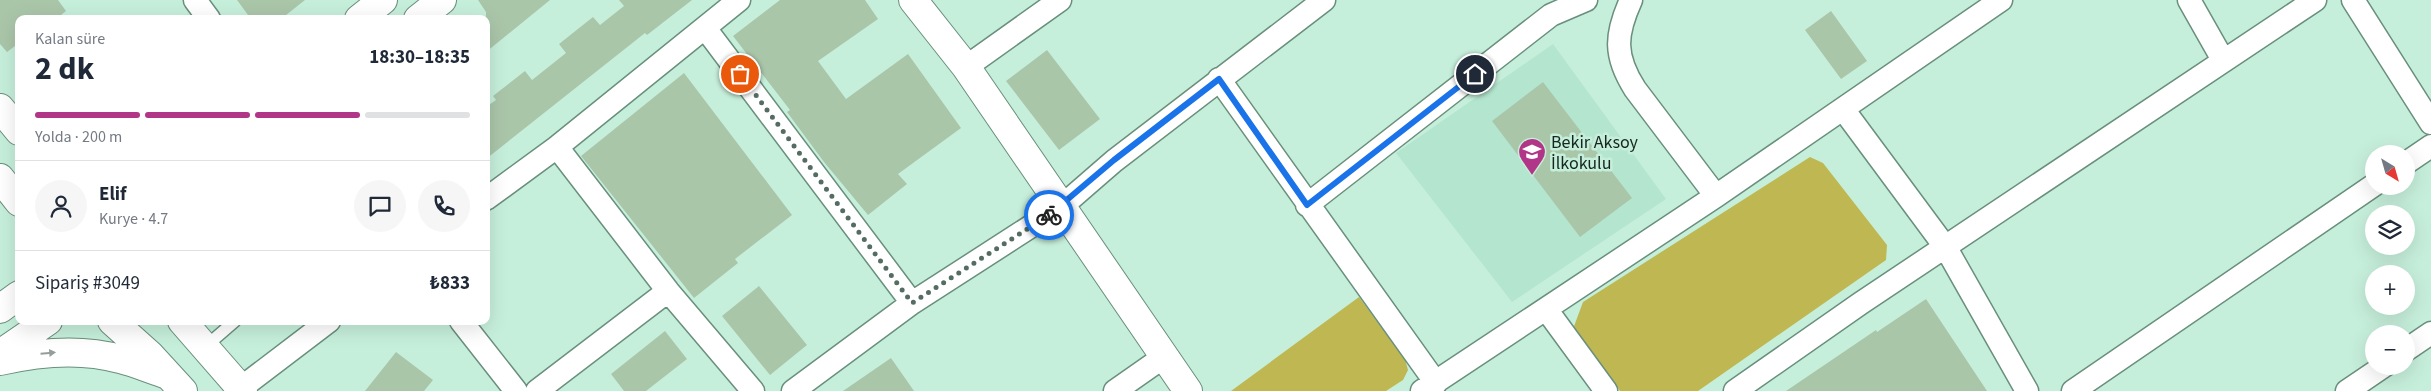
<!DOCTYPE html>
<html lang="tr">
<head>
<meta charset="utf-8">
<style>
  :root { --surface:#fff; --page:#f6f6f7; --text:#1f2937; --muted:#747a83; --line:#e0e1e3; --accent:#b23687 }
  body { margin:0; font-family:"Source Sans 3",sans-serif; background:var(--page); color:var(--text); height:100vh; display:flex; flex-direction:column; font-size:19px; white-space:nowrap }
  * { box-sizing:border-box; margin:0 }
  p { font-size:16px; color:var(--muted) }
  .icon { flex:none; width:28px; height:28px; fill:none; stroke:currentColor; stroke-width:2; stroke-linecap:round; stroke-linejoin:round }
  .map { position:relative; flex:1; overflow:hidden }
  .drawer { position:absolute; left:15px; top:15px; width:475px; height:310px; display:flex; flex-direction:column; background:var(--surface); border-radius:10px; box-shadow:0 5px 20px #0002 }
  .drawer>* { flex:none }
  .needle { width:32px; rotate:143deg }
  .tools { position:absolute; left:2365px; top:145px; display:grid; gap:10px }
  .tools a { display:grid; place-items:center; width:50px; height:50px; border-radius:50%; background:var(--surface); box-shadow:0 5px 20px #0002; font-size:25px }
  .pin { position:absolute; display:grid; place-items:center; width:42px; height:42px; color:#fff; margin:-21px; border:2px solid #fff; border-radius:50%; box-shadow:0 1px 5px #0007 }
  .courier { position:absolute; display:grid; place-items:center; width:50px; height:50px; margin:-25px; border:4px solid #1a73e8; border-radius:50%; background:#fff; color:#222; box-shadow:0 1px 6px #0007 }
  .headline em { font-style:normal; font-weight:700 }
  .headline div { display:flex; flex-direction:column-reverse }
  .headline { display:flex; align-items:center; justify-content:space-between; height:85px; padding:0 20px }
  h1 { font-size:32px; font-weight:700; line-height:38px }
  .bar { display:grid; grid-template-columns:repeat(4,1fr); gap:8px 5px; align-content:center; height:60px; padding:0 20px }
  .bar i { height:6px; border-radius:4px; background:var(--line) }
  .bar .on { background:var(--accent) }
  .bar p { grid-column:span 4 }
  .line { display:flex; align-items:center; gap:12px; padding:0 20px; border-top:1px solid var(--line) }
  .line div { flex:1 }
  .round { display:grid; place-items:center; flex:none; width:52px; height:52px; border-radius:26px; background:var(--page) }
  .map>svg:first-child { display:block }
  .built { fill:#b4e5ce }
  .green { fill:#bfb751 }
  .building { fill:#aac6a9 }
  .lines { fill:none; stroke-linecap:round; stroke-linejoin:round }
  .lane-casing { stroke:#698f7d; stroke-width:14 }
  .street-casing { stroke:#698f7d; stroke-width:25 }
  .secondary-casing { stroke:#698f7d; stroke-width:30 }
  .lane { stroke:#fff; stroke-width:11 }
  .street { stroke:#fff; stroke-width:22 }
  .secondary { stroke:#fff; stroke-width:28 }
  .oneway { fill:#969d9a }
  .done { stroke:#546c61; stroke-width:5; stroke-dasharray:0 9 }
  .route { stroke:#1a73e8; stroke-width:6 }
  .labels { text-anchor:middle; dominant-baseline:central; stroke-width:5; stroke-linejoin:round; paint-order:stroke }
  .poi-label { font-size:18px; fill:#16261f; stroke:#c6efdb; text-anchor:start }
</style>
</head>
<body>
<div class="map">
<svg width="2431" height="391" viewBox="0 0 2431 391">
  <rect width="100%" height="100%" fill="#c6efdb"/>
  <path class="built" d="M1553 44 1666 199 1512 302 1396 153Z"/>
  <path class="green" d="M1810 157 1823 163 1887 245 1886 260 1698 391H1620L1573 329 1583 302Z
    M1359 297 1405 359 1408 370 1403 380 1386 391H1231Z"/>
  <path class="building" d="M0 0H58L66 11 56 19H19V43L7 52 0 44Z
    M237 0H305L281 19H251Z
    M478 0H550L486 52V12Z
    M619 0H692L647 35 645 33 486 159V107L496 100 493 96 525 71 532 80 566 53 559 44 593 17 600 25 624 6Z
    M780 0H865L878 19 818 61 846 99 908 54 961 128 898 174 907 184 868 215 824 162 787 112 790 110 733 36Z
    M1831 11 1867 61 1841 79 1805 30Z
    M1047 50 1100 119 1059 150 1006 81Z
    M684 73 792 215 735 259 738 263 694 298 581 156Z
    M1543 82 1632 198 1580 237 1492 121Z
    M759 286 807 345 770 375 722 316Z
    M1926 299 1987 391H1786L1876 330 1877 332Z
    M665 331 687 359 646 391H624L611 374Z
    M396 352 433 380 424 391H365Z
    M891 358 914 391H843Z"/>
  <g class="lines">
    <defs>
      <path id="lane" d="M205 347 235 321"/>
      <path id="street" d="M195 0 209 19
        M1631 0C1615 35 1614 56 1635 89L1716 196
        M2189 0 2223 60
        M2353 0 2431 123
        M705 28 912 303
        M966 67 1060 0
        M1219 79 1436 383
        M1843 109 1946 248 2027 391
        M557 147 668 291 753 391
        M2406 163 2431 146
        M486 199 557 147 739 0
        M1307 205 1551 15 1586 0
        M1546 309 1606 391
        M461 321 516 391
        M2406 350 2431 333
        M241 388 329 321
        M537 391 668 291
        M793 391 912 303 1061 207 1114 161 1324 0
        M1115 391 1165 356
        M1422 391 1716 196 2001 0
        M1735 391 1861 303 2315 0
        M2073 391 2374 185
        M2347 391 2384 366"/>
      <path id="secondary" d="M913 0 966 67 1188 391
        M359 19 383 0
        M418 19 442 0
        M0 108 19 131
        M0 178 19 202
        M0 309 19 295
        M112 321 150 355 183 391
        M182 321 243 391
        M0 354 48 321
        M0 361C39 352 81 348 120 359 136 363 152 370 168 375"/>
    </defs>
    <use href="#lane" class="lane-casing"/>
    <use href="#street" class="street-casing"/>
    <use href="#secondary" class="secondary-casing"/>
    <use href="#lane" class="lane"/>
    <use href="#street" class="street"/>
    <use href="#secondary" class="secondary"/>
  </g>
  <defs><path id="oneway-solid" d="M-6-.8H1V-3.2L6.5 0L1 3.2V.8H-6Z" transform="scale(1.25)"/></defs>
  <use class="oneway" href="#oneway-solid" transform="translate(48 353) rotate(-5)"/>
  <g class="lines">
    <path class="done" d="M740 74 912 303 1049 215"/>
    <path class="route" d="M1049 215 1114 160 1219 79 1307 205 1475 74"/>
  </g>
  <defs>
    <symbol id="school-pin" viewBox="-11 -11 22 30"><path d="M0 17L-7.5 6A9.5 9.5 0 1 1 7.5 6Z" fill="#b23687" stroke="#c6efdb"/><path d="M0-5L7-2L0 1L-7-2ZM-4 1L0 2.5L4 1V4Q0 6-4 4Z" fill="#fff"/></symbol>
  </defs>
  <g fill-rule="evenodd">
    <use href="#school-pin" x="1516" y="136" width="32" height="43"/>
  </g>
  <g class="labels">
    <g class="poi-label">
      <text x="1551" y="142">Bekir Aksoy<tspan x="1551" dy="21">İlkokulu</tspan></text>
    </g>
  </g>
</svg>
<div class="tools">
<a><svg class="needle" viewBox="-14 -14 28 28"><path d="M0-13l5 13h-10z" fill="#e53935"/><path d="M0 13l5-13h-10z" fill="#747a83"/></svg></a>
<a><svg class="icon" aria-label="layers" viewBox="0 0 24 24"><path d="M12 4l9 5-9 5-9-5zM3 14l9 5 9-5"/></svg></a>
<a>+</a>
<a>−</a>
</div>
<div class="pin" style="left:740px;top:74px;background:#ea580c"><svg class="icon" aria-label="bag" viewBox="0 0 24 24"><path d="M5 8h14l-1 12H6zM9 8a3 3 0 0 1 6 0"/></svg></div>
<div class="pin" style="left:1475px;top:74px;background:#1f2937"><svg class="icon" aria-label="home" viewBox="0 0 24 24"><path d="M3 11l9-7 9 7M6 9v11h12V9"/></svg></div>
<div class="courier" style="left:1049px;top:215px"><svg class="icon" aria-label="bike" viewBox="0 0 24 24"><circle cx="6" cy="16" r="4"/><circle cx="18" cy="16" r="4"/><path d="M6 16l4-8h5l3 8M10 8l3 8H6M13 5h3"/></svg></div>
<section class="drawer">
<div class="headline"><div><h1>2 dk</h1><p>Kalan süre</p></div><em>18:30–18:35</em></div>
<div class="bar"><i class="on"></i><i class="on"></i><i class="on"></i><i></i><p>Yolda · 200 m</p></div>
<div class="line" style="height:90px"><a class="round"><svg class="icon" aria-label="person" viewBox="0 0 24 24"><circle cx="12" cy="8" r="4"/><path d="M4 21q1-7 8-7t8 7"/></svg></a><div><b>Elif</b><p>Kurye · 4.7</p></div><a class="round"><svg class="icon" aria-label="chat" viewBox="0 0 24 24"><path d="M4 5h16v11H9l-5 4z"/></svg></a><a class="round"><svg class="icon" aria-label="phone" viewBox="0 0 24 24"><path d="M5 4h4l2 5-3 2q2 4 5 5l2-3 5 2v4C11 20 4 13 5 4z"/></svg></a></div>
<div class="line" style="height:65px"><div>Sipariş #3049</div><b>₺833</b></div>
</section>
</div>
</body>
</html>
